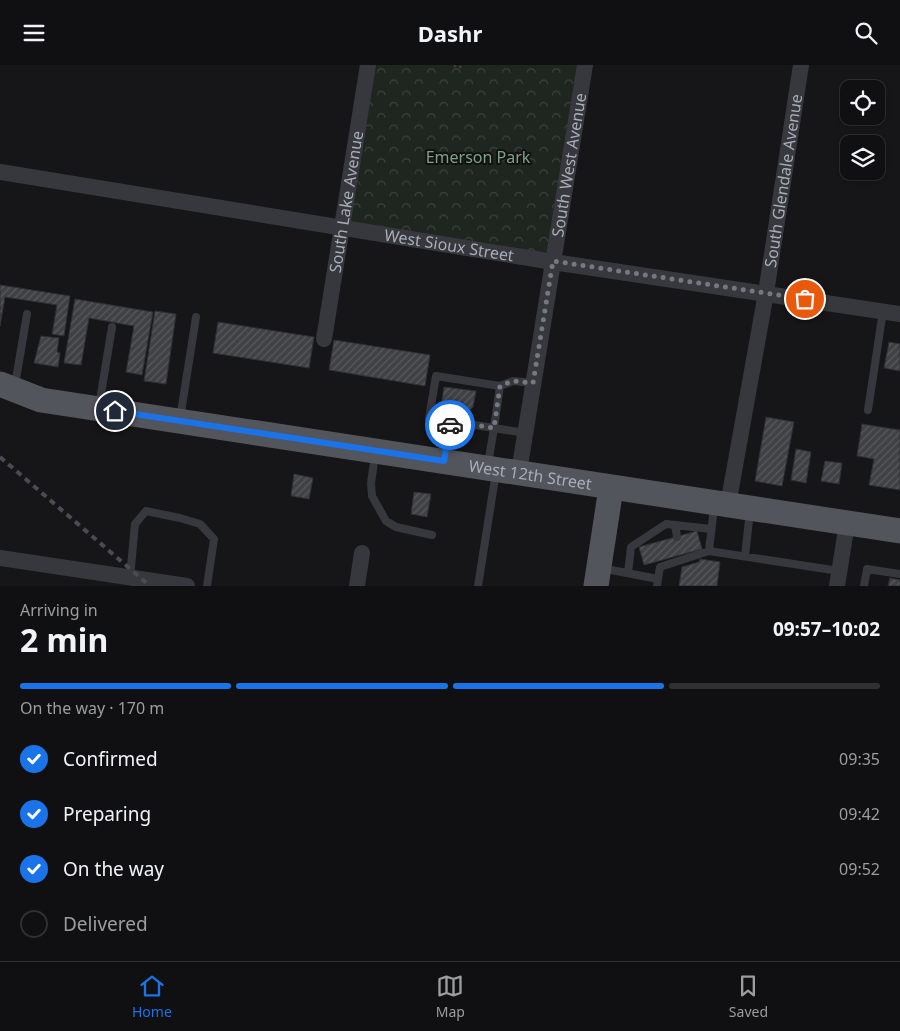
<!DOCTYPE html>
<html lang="en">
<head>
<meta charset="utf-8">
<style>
  :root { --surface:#101012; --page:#1e1e20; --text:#f1f3f6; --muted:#9c9d9f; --line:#303032; --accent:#1a73e8 }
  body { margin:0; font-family:"Noto Sans",sans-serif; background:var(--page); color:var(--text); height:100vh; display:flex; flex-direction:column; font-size:19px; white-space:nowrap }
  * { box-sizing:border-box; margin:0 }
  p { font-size:16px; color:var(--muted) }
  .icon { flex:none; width:28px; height:28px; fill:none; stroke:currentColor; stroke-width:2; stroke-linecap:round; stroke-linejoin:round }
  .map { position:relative; height:521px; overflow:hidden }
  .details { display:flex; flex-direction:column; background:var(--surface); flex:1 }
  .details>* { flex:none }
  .fabs { position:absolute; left:840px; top:15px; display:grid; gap:10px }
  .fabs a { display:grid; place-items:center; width:45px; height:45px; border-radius:10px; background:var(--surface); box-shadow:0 1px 4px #0004,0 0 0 1px var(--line); font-size:25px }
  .pin { position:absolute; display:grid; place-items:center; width:42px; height:42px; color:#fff; margin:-21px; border:2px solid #fff; border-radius:50%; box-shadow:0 1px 5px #0007 }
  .courier { position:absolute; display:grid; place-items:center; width:50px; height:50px; margin:-25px; border:4px solid #1a73e8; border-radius:50%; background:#fff; color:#222; box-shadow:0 1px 6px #0007 }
  .summary em { font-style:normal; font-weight:700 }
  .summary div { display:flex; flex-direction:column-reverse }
  .summary { display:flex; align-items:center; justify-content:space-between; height:85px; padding:0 20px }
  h1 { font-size:32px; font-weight:700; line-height:38px }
  .bar { display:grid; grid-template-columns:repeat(4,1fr); gap:8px 5px; align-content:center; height:60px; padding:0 20px }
  .bar i { height:6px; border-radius:4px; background:var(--line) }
  .bar .on { background:var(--accent) }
  .bar p { grid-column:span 4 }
  ol { padding:0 20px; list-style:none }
  li { display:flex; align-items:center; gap:15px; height:55px }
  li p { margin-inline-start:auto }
  li .icon { padding:5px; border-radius:50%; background:var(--accent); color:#fff; stroke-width:4 }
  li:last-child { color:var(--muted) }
  li i { width:28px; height:28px; border:2px solid var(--line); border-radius:50% }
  header { display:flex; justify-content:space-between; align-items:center; height:65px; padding:0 20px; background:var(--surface); font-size:22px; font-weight:700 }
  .dock { display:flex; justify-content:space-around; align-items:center; height:70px; border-top:1px solid var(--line); background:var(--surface); font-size:14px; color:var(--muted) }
  .dock a { display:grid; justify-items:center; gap:2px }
  .dock .on { color:var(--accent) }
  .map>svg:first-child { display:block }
  .forest { fill:url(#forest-crowns) }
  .building { fill:url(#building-hatch); stroke:#303034 }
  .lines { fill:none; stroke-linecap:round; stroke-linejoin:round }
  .path { stroke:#3d3f44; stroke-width:2.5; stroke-dasharray:2.5 4; stroke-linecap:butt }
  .lane { stroke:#37383d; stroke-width:8 }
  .street { stroke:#37383d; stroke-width:16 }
  .primary { stroke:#53555c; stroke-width:25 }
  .rail { stroke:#4a4c52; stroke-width:4; stroke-dasharray:6 5; stroke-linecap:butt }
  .done { stroke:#757880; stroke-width:5; stroke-dasharray:0 9 }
  .route { stroke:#1a73e8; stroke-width:6 }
  .labels { text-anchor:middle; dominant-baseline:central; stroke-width:4; stroke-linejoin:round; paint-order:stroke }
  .park-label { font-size:16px; fill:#7fa381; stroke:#111113 }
  .street-label { font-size:16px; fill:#a8adb8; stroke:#111113 }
</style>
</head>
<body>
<header><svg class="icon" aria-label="menu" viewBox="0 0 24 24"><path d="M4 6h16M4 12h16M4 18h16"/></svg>Dashr<svg class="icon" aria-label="search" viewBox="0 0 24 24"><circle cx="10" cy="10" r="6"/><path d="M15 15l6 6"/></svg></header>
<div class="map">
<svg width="900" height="521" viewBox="0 0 900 521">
  <defs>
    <pattern id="forest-crowns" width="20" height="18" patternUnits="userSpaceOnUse" patternTransform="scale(1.25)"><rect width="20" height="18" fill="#1e261f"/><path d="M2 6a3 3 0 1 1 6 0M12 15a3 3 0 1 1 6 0" fill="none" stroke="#3c433d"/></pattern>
    <pattern id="building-hatch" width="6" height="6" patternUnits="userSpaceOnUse" patternTransform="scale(1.25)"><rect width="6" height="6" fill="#404145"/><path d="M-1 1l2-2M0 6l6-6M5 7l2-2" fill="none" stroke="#595a5e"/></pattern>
  </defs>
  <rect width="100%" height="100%" fill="#161618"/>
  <path class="forest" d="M367 0H585L553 197 342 163Z"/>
  <path class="building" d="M0 220 70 231 64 271 52 269 57 240 5 232 0 261Z
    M75 234 153 247 142 310 126 307 134 261 89 253 81 300 64 298Z
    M155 246 176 249 166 319 144 316Z
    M218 257 314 272 309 303 213 288Z
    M41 271 59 273 57 287 60 288 58 302 34 298Z
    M334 275 430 290 425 321 329 305Z
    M889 277 900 279V306L884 303Z
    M444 322 476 326 473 342 469 346 441 341Z
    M766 352 794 357 782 421 755 416Z
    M862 359 900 365V425L869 420 874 394 857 391Z
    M796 384 811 387 806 418 791 415Z
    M825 396 842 398 839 419 821 416Z
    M294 409 313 413 309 434 291 431Z
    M414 427 431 429 427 452 411 449Z
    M697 466 702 484 644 500 639 482Z
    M700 494 720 497 717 521H679L682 502 699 497Z
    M890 513 900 515V521H888Z"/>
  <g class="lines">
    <path class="path" d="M454 0 457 3 465 0"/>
    <path class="lane" d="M436 311 500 321 494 363 429 353Z
      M15 320 27 249
      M500 321 513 316 533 318
      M99 341 112 262
      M868 345 883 246
      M180 354 196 252
      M375 390 371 418 372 431 386 456 396 462 432 470
      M444 394 450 356
      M488 399 494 363 525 368
      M675 460 677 472
      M709 486 839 506
      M745 491 750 446
      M601 503 658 514 657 521
      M628 508 631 482 666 459 711 464
      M130 512 135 459 146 446 180 453 200 459 214 474 207 521
      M658 514 660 502 709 486 714 442
      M478 521 496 407
      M864 521 867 504 900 509"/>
    <g class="street">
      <path id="s1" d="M0 107 553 197 900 249"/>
      <path id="s2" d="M324 274 368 0"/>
      <path id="s3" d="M519 407 585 0"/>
      <path id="s4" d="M728 440 766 228 801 0"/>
      <path d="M0 493 187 521"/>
      <path d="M357 521 362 488"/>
      <path d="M837 521 847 458"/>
    </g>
    <g class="primary">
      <path id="s5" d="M0 319 41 335 900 466"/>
      <path d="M596 521 611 423"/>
    </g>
    <path class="rail" d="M0 392 150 521"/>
  </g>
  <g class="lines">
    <path class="done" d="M450 360V356L494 363 500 321 513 316 533 318 553 196 805 234"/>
    <path class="route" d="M115 346 444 396 450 360"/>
  </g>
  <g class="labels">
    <g class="park-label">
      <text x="478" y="92">Emerson Park</text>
    </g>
    <g class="street-label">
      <text stroke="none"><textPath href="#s3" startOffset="311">South West Avenue</textPath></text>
      <text stroke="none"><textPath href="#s4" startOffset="329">South Glendale Avenue</textPath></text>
      <text stroke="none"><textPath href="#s2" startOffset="139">South Lake Avenue</textPath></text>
      <text stroke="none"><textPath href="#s1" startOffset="455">West Sioux Street</textPath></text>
      <text stroke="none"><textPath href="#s5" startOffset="539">West 12th Street</textPath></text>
    </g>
  </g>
</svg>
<div class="fabs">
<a><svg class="icon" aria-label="locate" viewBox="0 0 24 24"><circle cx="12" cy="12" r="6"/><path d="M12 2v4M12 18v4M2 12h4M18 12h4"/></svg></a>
<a><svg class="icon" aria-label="layers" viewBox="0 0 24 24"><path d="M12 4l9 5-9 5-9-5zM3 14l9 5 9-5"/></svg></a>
</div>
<div class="pin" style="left:805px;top:234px;background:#ea580c"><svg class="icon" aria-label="bag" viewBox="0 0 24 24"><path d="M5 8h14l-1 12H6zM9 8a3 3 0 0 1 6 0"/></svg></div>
<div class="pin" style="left:115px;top:346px;background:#1f2937"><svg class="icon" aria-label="home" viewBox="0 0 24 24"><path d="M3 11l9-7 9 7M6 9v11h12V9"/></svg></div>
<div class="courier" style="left:450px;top:360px"><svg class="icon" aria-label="car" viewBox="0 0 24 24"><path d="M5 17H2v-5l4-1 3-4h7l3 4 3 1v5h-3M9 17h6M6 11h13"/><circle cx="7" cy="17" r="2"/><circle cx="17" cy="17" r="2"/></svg></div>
</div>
<section class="details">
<div class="summary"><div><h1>2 min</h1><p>Arriving in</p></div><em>09:57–10:02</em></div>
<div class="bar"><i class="on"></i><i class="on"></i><i class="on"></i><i></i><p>On the way · 170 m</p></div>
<ol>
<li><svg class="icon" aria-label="check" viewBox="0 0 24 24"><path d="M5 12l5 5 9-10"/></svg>Confirmed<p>09:35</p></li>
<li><svg class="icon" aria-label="check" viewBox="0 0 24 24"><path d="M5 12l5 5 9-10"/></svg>Preparing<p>09:42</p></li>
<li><svg class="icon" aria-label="check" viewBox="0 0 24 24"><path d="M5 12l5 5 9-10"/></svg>On the way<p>09:52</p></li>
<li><i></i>Delivered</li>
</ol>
</section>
<nav class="dock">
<a class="on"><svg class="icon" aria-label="home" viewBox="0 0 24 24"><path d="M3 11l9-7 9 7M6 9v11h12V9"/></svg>Home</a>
<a><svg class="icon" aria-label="map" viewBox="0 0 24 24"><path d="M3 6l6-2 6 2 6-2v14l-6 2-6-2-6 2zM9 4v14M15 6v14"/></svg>Map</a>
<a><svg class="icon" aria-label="saved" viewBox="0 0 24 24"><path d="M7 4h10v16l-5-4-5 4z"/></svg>Saved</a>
</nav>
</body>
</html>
